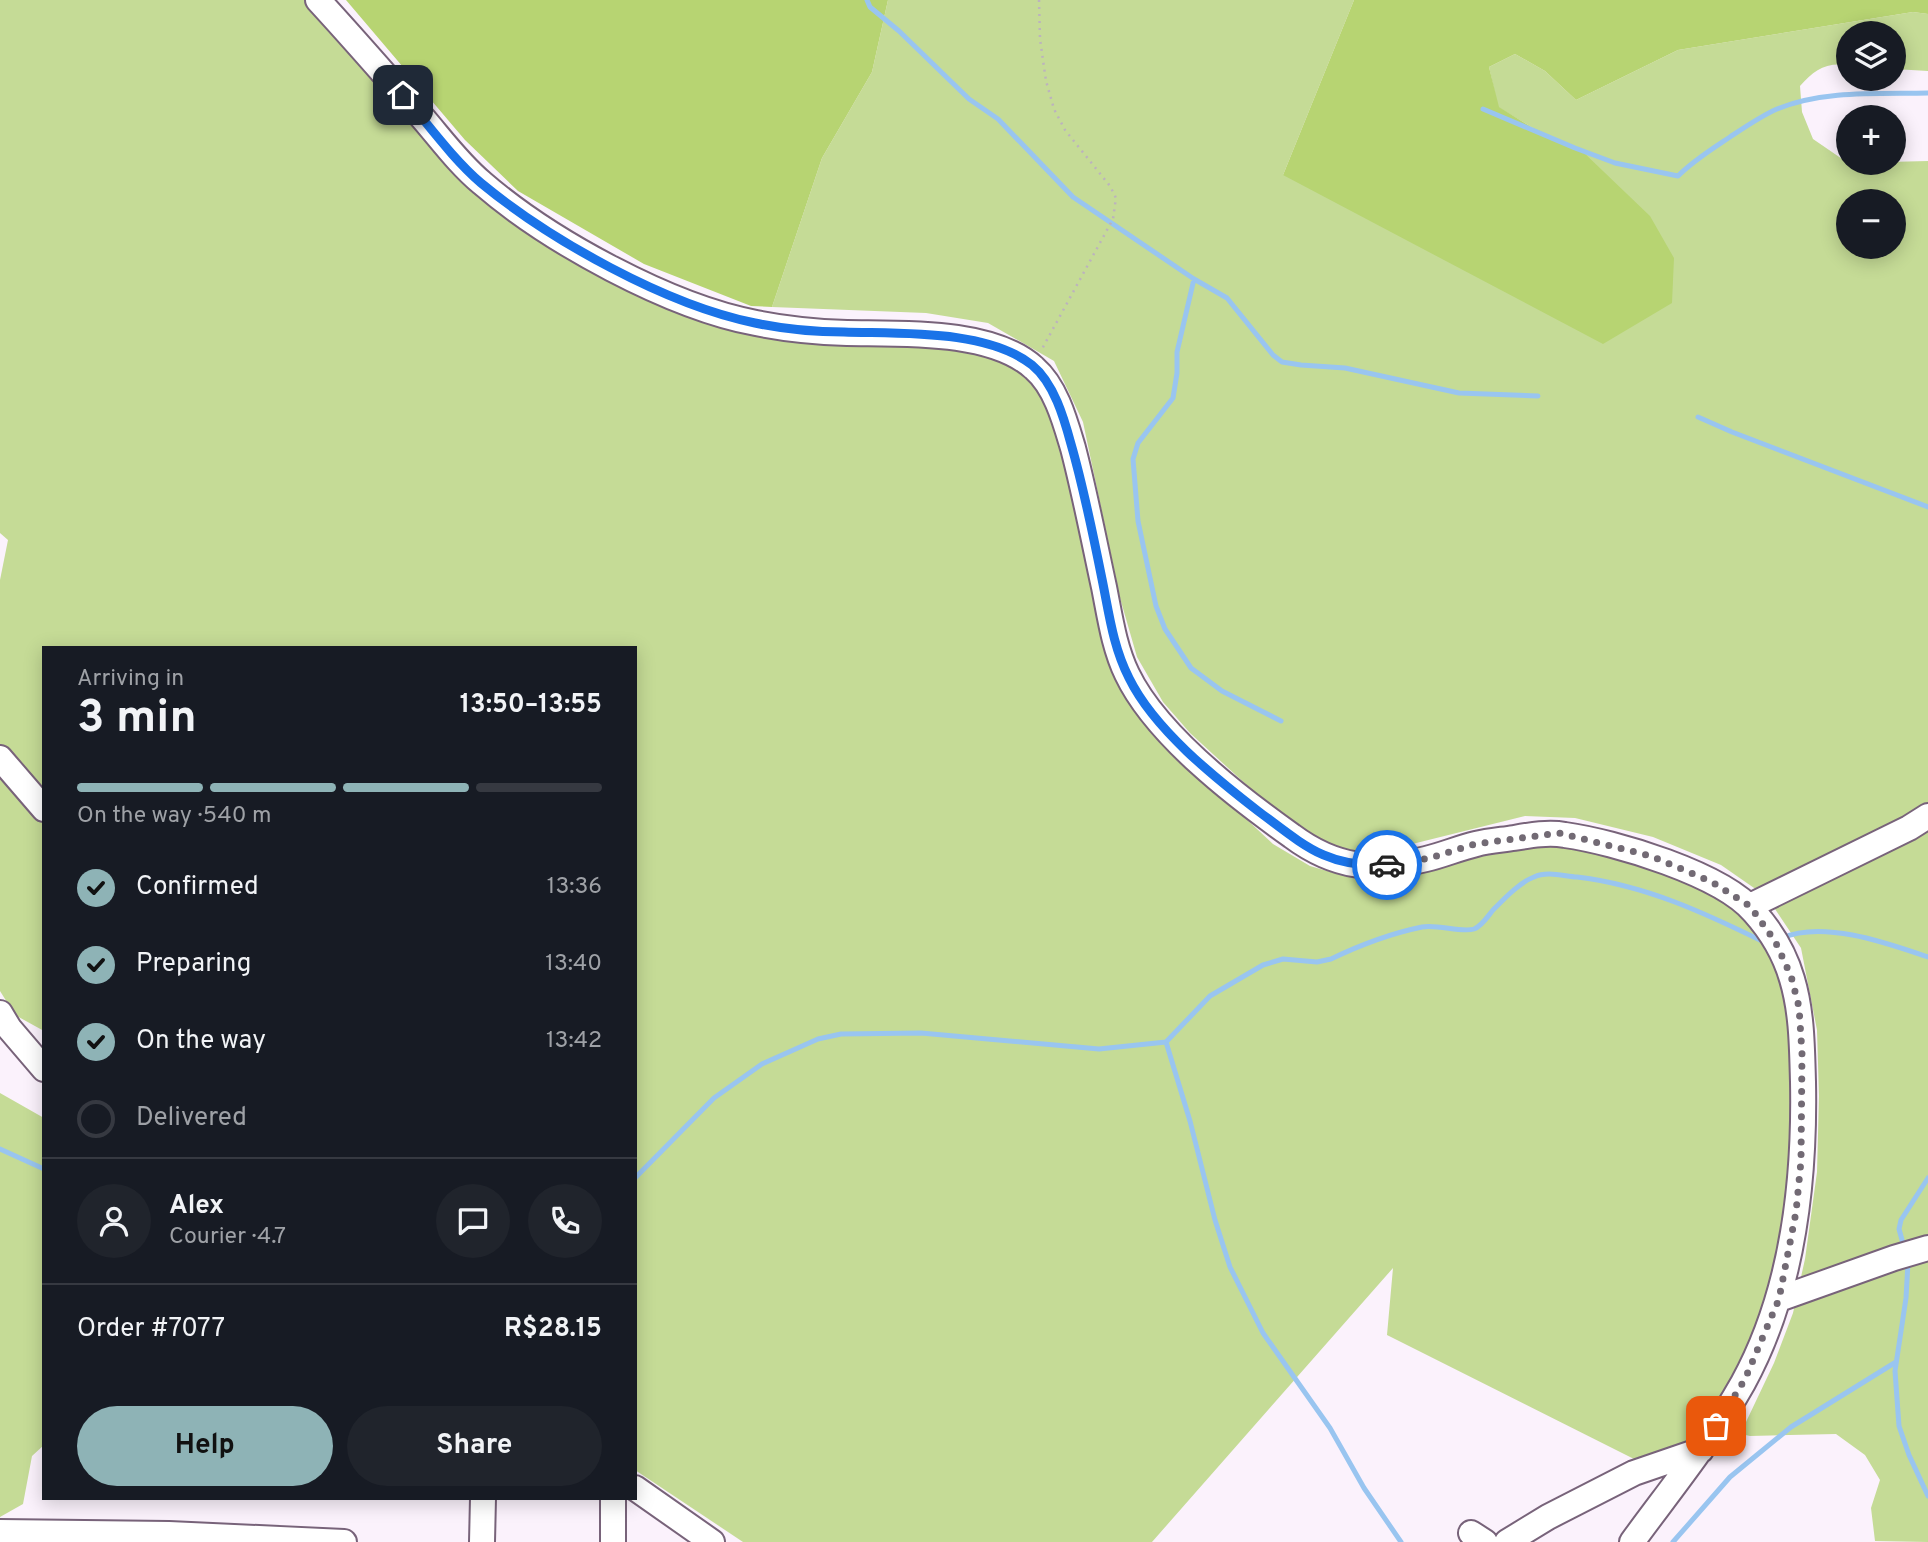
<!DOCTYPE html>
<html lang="en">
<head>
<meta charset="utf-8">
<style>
  :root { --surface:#171b24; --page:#20242c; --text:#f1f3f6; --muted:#9ea1a6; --line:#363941; --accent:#8eb3b6 }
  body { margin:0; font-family:Overpass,sans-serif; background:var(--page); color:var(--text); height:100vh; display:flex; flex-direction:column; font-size:26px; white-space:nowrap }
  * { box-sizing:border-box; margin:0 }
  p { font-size:23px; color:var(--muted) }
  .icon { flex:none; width:38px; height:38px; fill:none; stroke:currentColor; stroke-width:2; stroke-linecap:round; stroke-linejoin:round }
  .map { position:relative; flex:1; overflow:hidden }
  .sheet { position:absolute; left:42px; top:646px; width:595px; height:854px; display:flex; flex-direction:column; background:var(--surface); border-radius:0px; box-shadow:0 4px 18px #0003 }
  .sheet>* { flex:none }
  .controls { position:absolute; left:1836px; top:21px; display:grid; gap:14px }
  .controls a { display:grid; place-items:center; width:70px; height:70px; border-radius:50%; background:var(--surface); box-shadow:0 4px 18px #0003; font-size:35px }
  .pin { position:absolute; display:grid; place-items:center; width:60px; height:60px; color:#fff; margin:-30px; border-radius:14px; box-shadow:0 4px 10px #0006 }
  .courier { position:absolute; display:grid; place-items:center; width:70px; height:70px; margin:-35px; border:5px solid #1a73e8; border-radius:50%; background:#fff; color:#222; box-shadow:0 2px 9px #0007 }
  .summary em { font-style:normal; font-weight:700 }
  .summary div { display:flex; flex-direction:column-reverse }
  .summary { display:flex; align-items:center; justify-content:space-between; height:119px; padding:0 35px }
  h1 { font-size:46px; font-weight:700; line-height:52px }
  .bar { display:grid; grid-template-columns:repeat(4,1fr); gap:10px 7px; align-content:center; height:84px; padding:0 35px }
  .bar i { height:9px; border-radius:5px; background:var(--line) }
  .bar .active { background:var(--accent) }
  .bar p { grid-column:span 4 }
  .line { display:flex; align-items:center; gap:18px; padding:0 35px; border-top:2px solid var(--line) }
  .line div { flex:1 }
  .round { display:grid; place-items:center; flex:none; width:74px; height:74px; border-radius:37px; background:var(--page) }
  ol { padding:0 35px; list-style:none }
  li { display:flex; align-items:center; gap:21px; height:77px }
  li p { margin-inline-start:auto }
  li .icon { padding:7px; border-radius:50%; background:var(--accent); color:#111; stroke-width:4 }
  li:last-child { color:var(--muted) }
  li i { width:38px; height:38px; border:4px solid var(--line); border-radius:50% }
  .button { display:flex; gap:14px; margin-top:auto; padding:14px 35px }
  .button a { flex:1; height:80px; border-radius:42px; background:var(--accent); color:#111; font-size:28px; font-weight:700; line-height:80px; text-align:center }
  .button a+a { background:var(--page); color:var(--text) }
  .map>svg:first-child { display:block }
  .green { fill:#c5db96; fill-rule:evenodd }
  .forest { fill:#b7d472 }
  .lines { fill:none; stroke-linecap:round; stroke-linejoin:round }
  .stream { stroke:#99c5f0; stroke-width:5 }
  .minor-casing { stroke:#78637a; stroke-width:28 }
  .path { stroke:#bcb3bd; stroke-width:2.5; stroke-dasharray:2 5; stroke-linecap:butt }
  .minor { stroke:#fff; stroke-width:24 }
  .done { stroke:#726a74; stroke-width:7; stroke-dasharray:0 12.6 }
  .route { stroke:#1a73e8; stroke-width:9 }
</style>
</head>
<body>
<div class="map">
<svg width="1928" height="1542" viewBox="0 0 1928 1542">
  <rect width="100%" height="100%" fill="#fbf2fc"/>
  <path class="green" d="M0 0H309L502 211 747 331 981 347 1035 378 1059 429 1095 605 1172 750 1273 844 1310 866 1348 877 1388 876 1527 842 1574 844 1709 888 1750 916 1778 959 1792 1032V1170L1781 1255 1751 1352 1699 1442 1642 1463 1387 1335 1393 1268 1152 1542H743L635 1470V648H44V1031L15 1015 0 991V580L8 540 0 533Z
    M888 0H1354L1283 175 1533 128 1498 107 1489 67 1515 54 1545 71 1576 100 1678 50 1913 12 1928 14V71L1894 69V33H1848V65C1825 62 1814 70 1800 86L1802 112 1813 139 1848 163 1928 161V1542L1875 1541 1871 1508 1880 1480 1865 1455 1836 1434 1750 1436 1737 1433 1746 1422 1774 1363 1793 1313 1805 1259 1817 1172 1819 1096 1817 1030 1801 948 1767 897 1721 865 1653 837 1575 818 1525 816 1384 851H1349L1321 843 1288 823 1190 733 1163 702 1137 657 1120 598 1083 422 1054 361 988 323 926 313 772 307 822 158 872 72ZM1848 201H1894V247H1848Z
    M0 1093 44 1118V1445L32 1456 23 1504 0 1517Z"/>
  <path class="forest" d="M346 0H888L872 72 822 158 772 307 751 306 644 264 518 191 465 140Z
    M1354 0H1928V14L1913 12 1678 50 1576 100 1545 71 1515 54 1489 67 1499 107 1533 128 1580 149 1650 216 1674 258 1672 303 1603 344 1283 175Z"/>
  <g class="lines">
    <path class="stream" d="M867 0 870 7 899 31 969 99 998 119 1073 197 1194 279 1227 298 1273 355 1282 362 1301 365 1345 368 1459 393 1538 396
      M1483 109 1575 148 1615 163 1678 176C1694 160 1712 149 1730 137 1745 127 1761 116 1777 109 1824 90 1878 94 1928 93
      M1194 279 1177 352V373L1173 398 1138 443 1133 459 1138 521 1156 606 1165 629 1191 668 1222 691 1281 721
      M1698 417 1732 432 1928 507
      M1782 938C1823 920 1887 943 1928 957
      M1166 1042 1190 1121 1215 1220 1230 1267 1263 1333 1330 1428 1364 1488 1401 1542
      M0 1149 44 1169
      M635 1178 714 1098 762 1064 818 1039 841 1034 921 1033 1099 1049 1166 1042 1210 996 1263 965 1283 959 1317 962 1331 959C1358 946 1393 933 1422 927 1437 924 1462 933 1474 929 1482 926 1488 916 1493 910 1504 899 1520 882 1534 877 1547 871 1563 876 1577 877 1645 885 1705 913 1766 943
      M1904 1247 1899 1229 1901 1220 1928 1178
      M1908 1263 1906 1298 1895 1371 1899 1426 1909 1455 1928 1496
      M1673 1542 1730 1477 1791 1427 1896 1362"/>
    <defs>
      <path id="minor" d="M318 0C353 38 387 77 421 116 441 139 459 164 482 183 549 241 670 307 756 323 785 329 817 332 847 333 900 334 991 329 1034 368 1056 387 1065 421 1073 448 1085 494 1094 541 1104 587 1110 617 1114 647 1127 674 1156 735 1237 797 1292 836 1335 868 1374 872 1426 859 1443 855 1459 848 1476 844 1488 841 1501 840 1514 838 1531 835 1549 832 1565 835 1615 842 1722 874 1754 912 1771 931 1785 955 1792 979 1802 1012 1802 1048 1803 1082 1805 1184 1793 1292 1743 1383 1711 1440 1670 1490 1632 1542
        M0 758 44 809
        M1750 906 1909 828 1928 816
        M0 1013 9 1028 44 1069
        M1779 1299 1894 1258 1928 1248
        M635 1488 712 1542
        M613 1498V1542
        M0 1532 169 1534 344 1542
        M1471 1533 1485 1542
        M482 1542 483 1498
        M1507 1542 1548 1517 1634 1473 1701 1450"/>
    </defs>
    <use href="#minor" class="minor-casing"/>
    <path class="path" d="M1039 0 1040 39 1046 81 1054 109 1065 130 1110 186 1116 198 1113 219 1042 349"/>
    <use href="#minor" class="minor"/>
  </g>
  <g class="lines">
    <path class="done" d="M1387 865 1430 858 1475 844 1559 833 1651 856 1712 882 1750 906 1775 941 1791 976 1799 1007 1802 1053 1801 1161 1796 1212 1779 1299 1745 1379 1716 1426"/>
    <path class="route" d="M403 95C428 124 452 158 481 183 550 240 666 305 755 323 783 329 815 332 844 332 899 334 986 329 1032 365 1054 383 1064 418 1071 444 1084 489 1093 534 1102 579 1109 613 1113 647 1129 678 1154 729 1214 777 1258 811 1304 845 1326 868 1387 865"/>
  </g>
</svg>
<div class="controls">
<a><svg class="icon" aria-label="layers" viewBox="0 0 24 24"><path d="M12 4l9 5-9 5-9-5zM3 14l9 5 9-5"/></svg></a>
<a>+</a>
<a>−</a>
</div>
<div class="pin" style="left:1716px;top:1426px;background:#ea580c"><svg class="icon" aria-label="bag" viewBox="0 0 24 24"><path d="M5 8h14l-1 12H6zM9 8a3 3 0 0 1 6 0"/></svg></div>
<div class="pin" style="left:403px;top:95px;background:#1f2937"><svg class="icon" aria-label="home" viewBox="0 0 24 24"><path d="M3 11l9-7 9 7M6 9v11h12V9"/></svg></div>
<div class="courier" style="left:1387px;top:865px"><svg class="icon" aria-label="car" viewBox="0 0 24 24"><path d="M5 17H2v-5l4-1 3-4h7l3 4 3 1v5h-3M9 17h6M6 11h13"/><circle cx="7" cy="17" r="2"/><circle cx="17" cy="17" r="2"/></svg></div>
<section class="sheet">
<div class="summary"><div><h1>3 min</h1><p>Arriving in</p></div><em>13:50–13:55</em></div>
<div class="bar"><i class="active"></i><i class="active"></i><i class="active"></i><i></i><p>On the way · 540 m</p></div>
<ol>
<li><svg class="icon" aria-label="check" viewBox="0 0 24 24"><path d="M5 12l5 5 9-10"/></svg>Confirmed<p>13:36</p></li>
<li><svg class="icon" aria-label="check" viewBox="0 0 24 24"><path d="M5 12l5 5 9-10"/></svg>Preparing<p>13:40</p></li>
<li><svg class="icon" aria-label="check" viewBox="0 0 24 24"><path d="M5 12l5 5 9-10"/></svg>On the way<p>13:42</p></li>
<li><i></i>Delivered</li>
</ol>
<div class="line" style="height:126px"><a class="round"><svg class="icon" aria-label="person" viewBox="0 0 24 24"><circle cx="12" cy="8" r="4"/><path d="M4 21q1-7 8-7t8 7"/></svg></a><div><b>Alex</b><p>Courier · 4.7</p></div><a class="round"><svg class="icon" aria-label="chat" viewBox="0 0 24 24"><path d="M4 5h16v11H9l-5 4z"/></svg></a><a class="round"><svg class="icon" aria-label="phone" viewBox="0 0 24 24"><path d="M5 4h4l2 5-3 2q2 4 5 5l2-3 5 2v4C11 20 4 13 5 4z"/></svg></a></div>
<div class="line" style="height:91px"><div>Order #7077</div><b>R$28.15</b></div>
<div class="button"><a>Help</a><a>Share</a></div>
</section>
</div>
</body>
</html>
